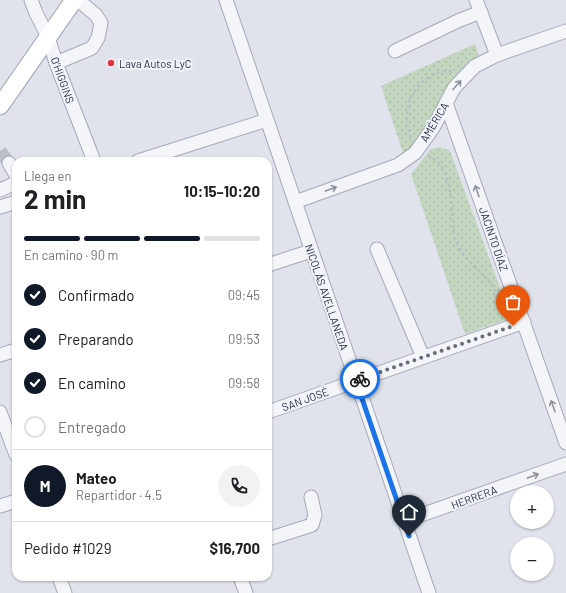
<!DOCTYPE html>
<html lang="es">
<head>
<meta charset="utf-8">
<style>
  :root { --surface:#fff; --page:#f2f2f2; --text:#202124; --muted:#757577; --line:#e0e0e0; --accent:#111827 }
  body { margin:0; font-family:Barlow,sans-serif; background:var(--page); color:var(--text); height:100vh; display:flex; flex-direction:column; font-size:15px; white-space:nowrap }
  * { box-sizing:border-box; margin:0 }
  p { font-size:13px; color:var(--muted) }
  .icon { flex:none; width:22px; height:22px; fill:none; stroke:currentColor; stroke-width:2; stroke-linecap:round; stroke-linejoin:round }
  .map { position:relative; flex:1; overflow:hidden }
  .sheet { position:absolute; left:12px; top:157px; width:260px; height:424px; display:flex; flex-direction:column; background:var(--surface); border-radius:12px; box-shadow:0 1px 3px #0004 }
  .sheet>* { flex:none }
  .buttons { position:absolute; left:510px; top:485px; display:grid; gap:8px }
  .buttons a { display:grid; place-items:center; width:44px; height:44px; border-radius:50%; background:var(--surface); box-shadow:0 1px 3px #0004; font-size:20px }
  .pin { position:absolute; display:grid; place-items:center; width:34px; height:34px; color:#fff; margin:-41px -17px; border-radius:50% 50% 50% 0; rotate:-45deg; box-shadow:0 0 4px #0007 }
  .pin .icon { rotate:45deg }
  .courier { position:absolute; display:grid; place-items:center; width:40px; height:40px; margin:-20px; border:3px solid #1a73e8; border-radius:50%; background:#fff; color:#222; box-shadow:0 1px 5px #0007 }
  .headline em { font-style:normal; font-weight:700 }
  .headline div { display:flex; flex-direction:column-reverse }
  .headline { display:flex; align-items:center; justify-content:space-between; height:68px; padding:0 12px }
  h1 { font-size:26px; font-weight:700; line-height:30px }
  .bar { display:grid; grid-template-columns:repeat(4,1fr); gap:6px 4px; align-content:center; height:48px; padding:0 12px }
  .bar i { height:5px; border-radius:3px; background:var(--line) }
  .bar .on { background:var(--accent) }
  .bar p { grid-column:span 4 }
  .line { display:flex; align-items:center; gap:10px; padding:0 12px; border-top:1px solid var(--line) }
  .line div { flex:1 }
  .round { display:grid; place-items:center; flex:none; width:42px; height:42px; border-radius:21px; background:var(--page) }
  ol { padding:0 12px; list-style:none }
  li { display:flex; align-items:center; gap:12px; height:44px }
  li p { margin-inline-start:auto }
  li .icon { padding:4px; border-radius:50%; background:var(--accent); color:#fff; stroke-width:4 }
  li:last-child { color:var(--muted) }
  li i { width:22px; height:22px; border:2px solid var(--line); border-radius:50% }
  .map>svg:first-child { display:block }
  .park { fill:url(#park-dots) }
  .lines { fill:none; stroke-linecap:round; stroke-linejoin:round }
  .minor-tunnel { stroke:#bbbfca; stroke-width:13; stroke-dasharray:13 6; stroke-linecap:butt }
  .minor-casing { stroke:#a5a9b6; stroke-width:15 }
  .major-casing { stroke:#9ea6b8; stroke-width:19 }
  .path { stroke:#babec6; stroke-width:2.5; stroke-dasharray:3 3; stroke-linecap:butt }
  .minor { stroke:#f3f5f8; stroke-width:13 }
  .major { stroke:#fff; stroke-width:17 }
  .oneway { stroke:#8d929e }
  .done { stroke:#686e7e; stroke-width:4; stroke-dasharray:0 7.2 }
  .route { stroke:#1a73e8; stroke-width:5 }
  .poi-dot { fill:#dd3841; stroke:#f0f3f8; stroke-width:1.5 }
  .labels { text-anchor:middle; dominant-baseline:central; stroke-width:4; stroke-linejoin:round; paint-order:stroke }
  .poi-label { font-size:11px; fill:#272f44; stroke:#f0f3f8; text-anchor:start }
  .street-label { font-size:11px; fill:#272f44; stroke:#f0f3f8 }
</style>
</head>
<body>
<div class="map">
<svg width="566" height="593" viewBox="0 0 566 593">
  <defs>
    <pattern id="park-dots" width="8" height="8" patternUnits="userSpaceOnUse"><rect width="8" height="8" fill="#c4d6c0"/><path d="M2 2h.1M6 6h.1" fill="none" stroke="#a8b8a6" stroke-width="1.8" stroke-linecap="round"/></pattern>
  </defs>
  <rect width="100%" height="100%" fill="#e0e3eb"/>
  <path class="park" d="M475 44 479 57 409 151 403 153 381 86Z
    M440 147 450 151 511 318 465 334 411 174 431 149Z"/>
  <g class="lines">
    <path class="minor-tunnel" d="M0 151 9 163"/>
    <defs>
      <path id="minor" d="M31 0 36 13 48 37 56 63 94 161
        M226 0 429 593
        M476 0 497 55
        M395 51 460 20 481 12
        M56 63 92 48 98 38 101 23 96 15 78 0
        M446 103 566 443
        M138 161 267 120
        M9 163 16 175
        M0 190 16 183
        M295 202 398 165 415 153 433 128 454 88 475 66 497 55 566 31
        M0 207 16 202
        M377 249 423 357
        M268 265 311 251
        M0 355 16 350
        M0 412 16 455
        M268 412 524 322
        M0 506 16 501
        M404 521 566 464
        M268 539 312 525 315 515 311 497
        M59 577 65 593
        M240 577 246 593"/>
      <path id="major" d="M0 106 74 0"/>
    </defs>
    <use href="#minor" class="minor-casing"/>
    <use href="#major" class="major-casing"/>
    <path class="path" d="M411 138C409 131 406 123 407 116 407 97 419 79 438 73 442 71 449 71 454 71
      M428 155C433 158 438 162 442 167 449 179 451 195 452 208 453 217 452 226 454 235 459 255 474 265 487 279 493 286 497 294 501 302"/>
    <use href="#minor" class="minor"/>
    <use href="#major" class="major"/>
  </g>
  <defs><path id="oneway-shaft" d="M-6 0H5M1.5-3L5.5 0L1.5 3" fill="none" stroke-width="1.6" stroke-linecap="round" stroke-linejoin="round"/></defs>
  <g class="oneway">
    <use href="#oneway-shaft" transform="translate(457 85) rotate(-48)"/>
    <use href="#oneway-shaft" transform="translate(331 189) rotate(-20)"/>
    <use href="#oneway-shaft" transform="translate(477 191) rotate(-109)"/>
    <use href="#oneway-shaft" transform="translate(553 406) rotate(-109)"/>
    <use href="#oneway-shaft" transform="translate(533 476) rotate(-20)"/>
  </g>
  <g class="lines">
    <path class="done" d="M360 379 513 326"/>
    <path class="route" d="M360 379 356 381 409 536"/>
  </g>
  <circle class="poi-dot" cx="111" cy="63" r="4"/>
  <g class="labels">
    <g class="poi-label">
      <text x="119" y="63">Lava Autos LyC</text>
    </g>
    <g class="street-label">
      <text transform="translate(63 80) rotate(70)">O'HIGGINS</text>
      <text transform="translate(434 122) rotate(-59)">AMÉRICA</text>
      <text transform="translate(494 239) rotate(71)">JACINTO DÍAZ</text>
      <text transform="translate(327 297) rotate(71)">NICOLÁS AVELLANEDA</text>
      <text transform="translate(305 399) rotate(-20)">SAN JOSÉ</text>
      <text transform="translate(474 497) rotate(-20)">HERRERA</text>
    </g>
  </g>
</svg>
<div class="buttons">
<a>+</a>
<a>−</a>
</div>
<div class="pin" style="left:513px;top:326px;background:#ea580c"><svg class="icon" aria-label="bag" viewBox="0 0 24 24"><path d="M5 8h14l-1 12H6zM9 8a3 3 0 0 1 6 0"/></svg></div>
<div class="pin" style="left:409px;top:536px;background:#1f2937"><svg class="icon" aria-label="home" viewBox="0 0 24 24"><path d="M3 11l9-7 9 7M6 9v11h12V9"/></svg></div>
<div class="courier" style="left:360px;top:379px"><svg class="icon" aria-label="bike" viewBox="0 0 24 24"><circle cx="6" cy="16" r="4"/><circle cx="18" cy="16" r="4"/><path d="M6 16l4-8h5l3 8M10 8l3 8H6M13 5h3"/></svg></div>
<section class="sheet">
<div class="headline"><div><h1>2 min</h1><p>Llega en</p></div><em>10:15–10:20</em></div>
<div class="bar"><i class="on"></i><i class="on"></i><i class="on"></i><i></i><p>En camino · 90 m</p></div>
<ol>
<li><svg class="icon" aria-label="check" viewBox="0 0 24 24"><path d="M5 12l5 5 9-10"/></svg>Confirmado<p>09:45</p></li>
<li><svg class="icon" aria-label="check" viewBox="0 0 24 24"><path d="M5 12l5 5 9-10"/></svg>Preparando<p>09:53</p></li>
<li><svg class="icon" aria-label="check" viewBox="0 0 24 24"><path d="M5 12l5 5 9-10"/></svg>En camino<p>09:58</p></li>
<li><i></i>Entregado</li>
</ol>
<div class="line" style="height:72px"><b class="round" style="background:var(--accent);color:#fff">M</b><div><b>Mateo</b><p>Repartidor · 4.5</p></div><a class="round"><svg class="icon" aria-label="phone" viewBox="0 0 24 24"><path d="M5 4h4l2 5-3 2q2 4 5 5l2-3 5 2v4C11 20 4 13 5 4z"/></svg></a></div>
<div class="line" style="height:52px"><div>Pedido #1029</div><b>$16,700</b></div>
</section>
</div>
</body>
</html>
